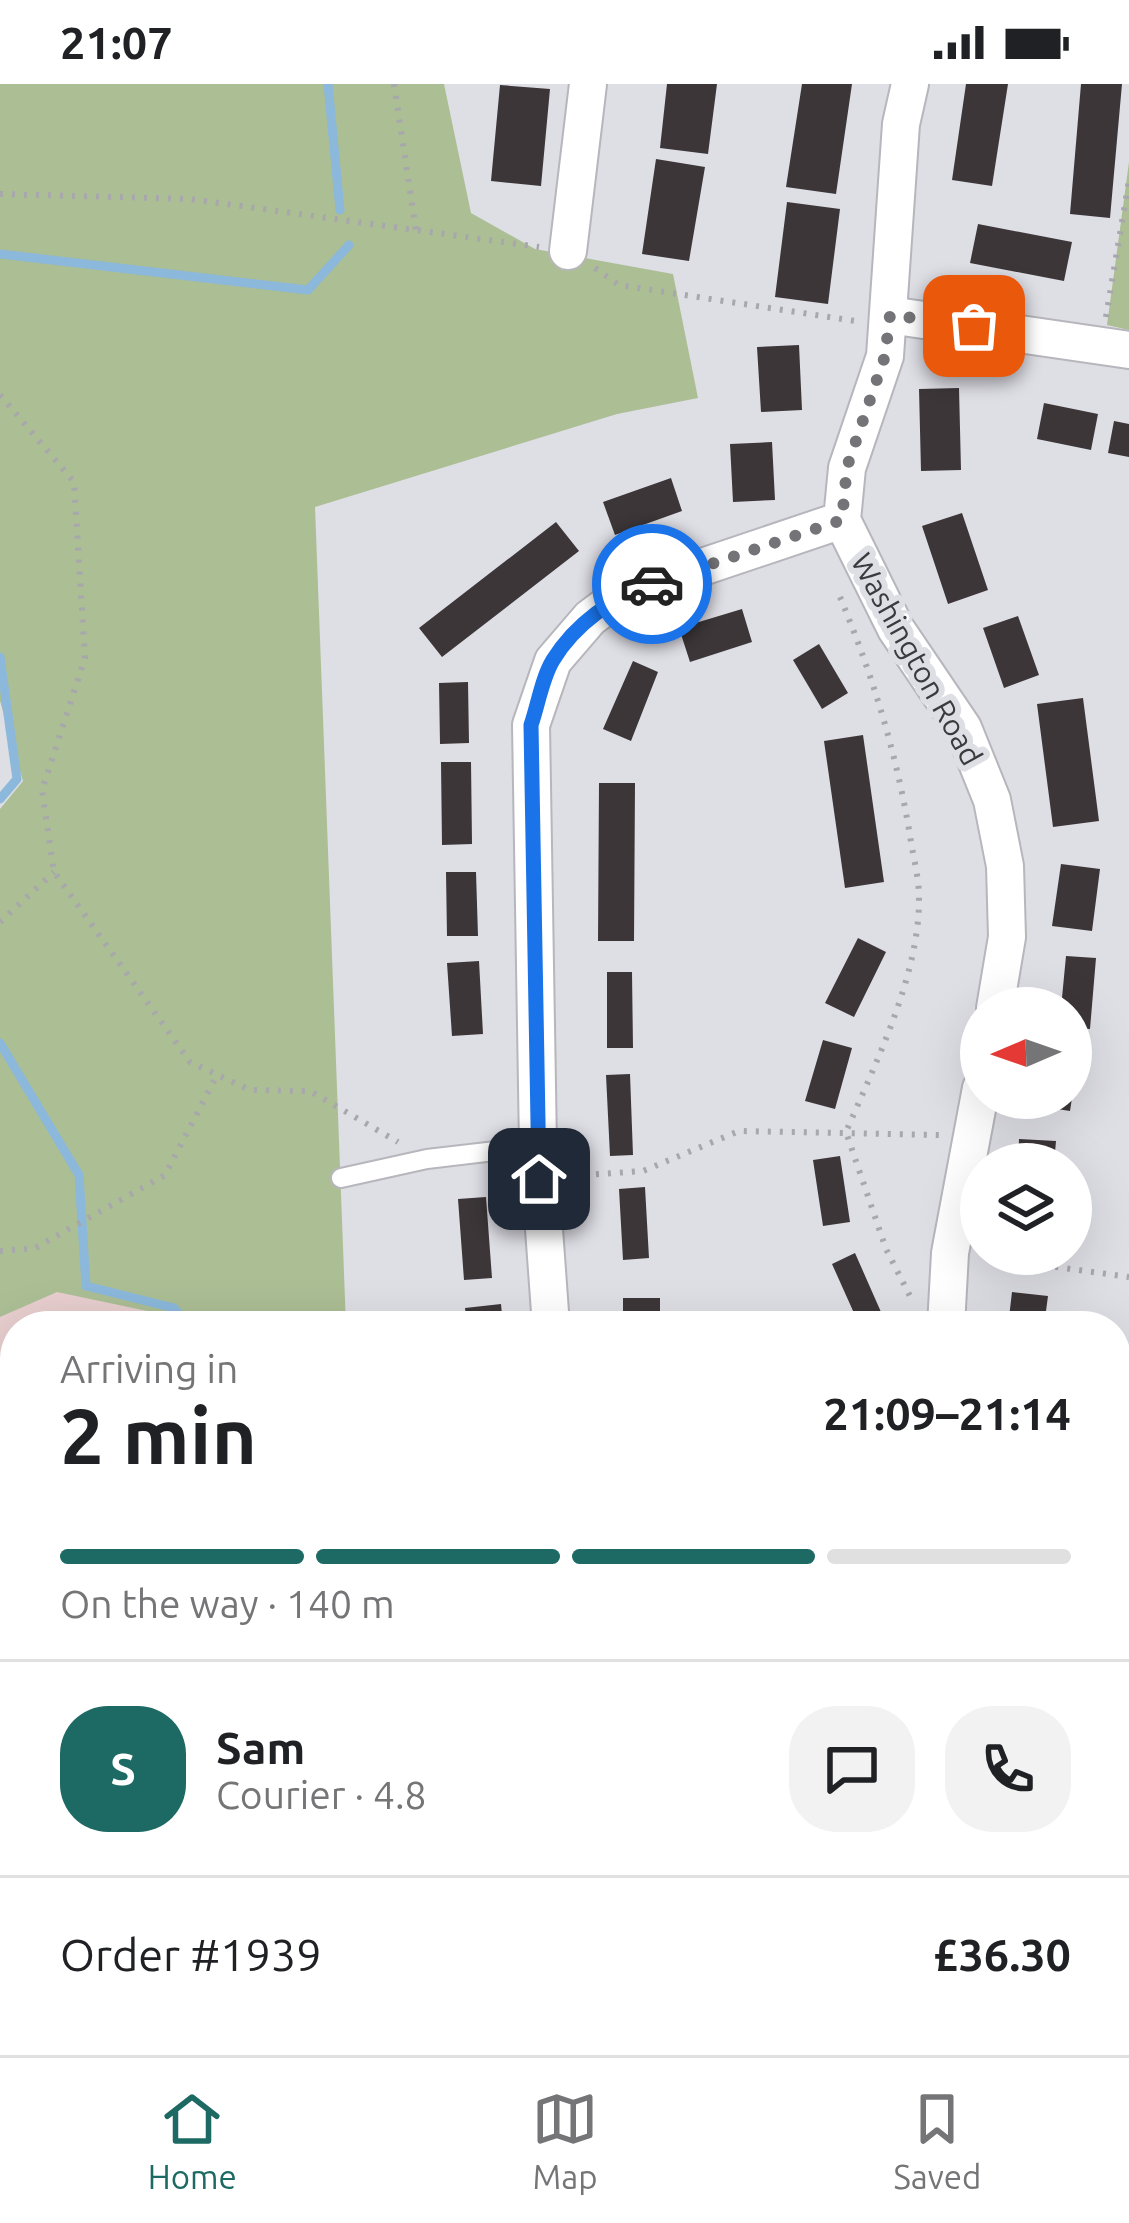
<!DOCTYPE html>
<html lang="en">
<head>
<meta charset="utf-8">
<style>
  :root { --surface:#fff; --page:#f2f2f2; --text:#202124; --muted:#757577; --line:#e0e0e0; --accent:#1d6963 }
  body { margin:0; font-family:Ubuntu,sans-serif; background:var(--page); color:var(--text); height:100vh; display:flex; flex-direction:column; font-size:45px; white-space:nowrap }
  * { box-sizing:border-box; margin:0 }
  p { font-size:39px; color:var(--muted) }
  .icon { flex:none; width:66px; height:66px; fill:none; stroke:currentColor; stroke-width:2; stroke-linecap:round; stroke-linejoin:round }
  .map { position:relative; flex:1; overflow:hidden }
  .drawer { position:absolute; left:0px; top:1227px; width:1131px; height:744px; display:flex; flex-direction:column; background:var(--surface); border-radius:48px 48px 0 0; box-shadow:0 12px 48px #0002 }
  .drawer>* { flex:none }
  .needle { width:78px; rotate:268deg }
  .buttons { position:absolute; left:960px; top:903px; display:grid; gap:24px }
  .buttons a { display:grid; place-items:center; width:132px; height:132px; border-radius:50%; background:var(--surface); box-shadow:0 12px 48px #0002; font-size:60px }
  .pin { position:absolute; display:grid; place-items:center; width:102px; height:102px; color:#fff; margin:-51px; border-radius:24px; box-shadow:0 6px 18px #0006 }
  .courier { position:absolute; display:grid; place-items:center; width:120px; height:120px; margin:-60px; border:9px solid #1a73e8; border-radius:50%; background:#fff; color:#222; box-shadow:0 3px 15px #0007 }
  .headline em { font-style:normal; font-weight:600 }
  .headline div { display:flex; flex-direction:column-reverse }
  .headline { display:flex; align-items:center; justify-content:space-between; height:204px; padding:0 60px }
  h1 { font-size:78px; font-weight:600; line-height:90px }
  .bar { display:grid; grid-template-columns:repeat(4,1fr); gap:18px 12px; align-content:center; height:144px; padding:0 60px }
  .bar i { height:15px; border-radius:9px; background:var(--line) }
  .bar .current { background:var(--accent) }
  .bar p { grid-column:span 4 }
  .line { display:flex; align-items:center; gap:30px; padding:0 60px; border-top:3px solid var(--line) }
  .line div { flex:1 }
  .round { display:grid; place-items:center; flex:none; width:126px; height:126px; border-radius:48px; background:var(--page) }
  .status { display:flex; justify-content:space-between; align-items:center; height:84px; padding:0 60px; background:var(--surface); direction:ltr }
  .status svg { height:33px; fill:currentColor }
  .tabs { display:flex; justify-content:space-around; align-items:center; height:168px; border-top:3px solid var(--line); background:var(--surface); font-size:33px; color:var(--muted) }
  .tabs a { display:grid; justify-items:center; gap:6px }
  .tabs .current { color:var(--accent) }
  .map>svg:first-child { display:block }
  .education { fill:#e8cece }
  .green { fill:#acbe94 }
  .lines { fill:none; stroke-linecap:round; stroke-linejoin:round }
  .stream { stroke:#8bb8db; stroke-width:9 }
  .building { fill:#3c3638 }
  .service-casing { stroke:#b6b6bc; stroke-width:22 }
  .minor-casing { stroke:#b6b6bc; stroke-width:40 }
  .path { stroke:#a7a7ac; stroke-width:6; stroke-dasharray:3 9; stroke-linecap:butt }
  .service { stroke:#fff; stroke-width:18 }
  .minor { stroke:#fff; stroke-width:36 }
  .done { stroke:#747478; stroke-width:12; stroke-dasharray:0 21.6 }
  .route { stroke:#1a73e8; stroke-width:15 }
  .labels { text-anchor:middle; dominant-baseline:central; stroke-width:12; stroke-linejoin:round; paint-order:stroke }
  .street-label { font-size:30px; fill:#3b3b3e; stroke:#dedee5 }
</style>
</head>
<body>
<div class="status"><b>21:07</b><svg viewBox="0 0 49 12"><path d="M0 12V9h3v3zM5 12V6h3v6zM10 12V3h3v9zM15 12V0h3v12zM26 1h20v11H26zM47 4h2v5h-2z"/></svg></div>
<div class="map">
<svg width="1129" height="1971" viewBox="0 0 1129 1971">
  <rect width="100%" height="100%" fill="#dedee5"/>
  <path class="education" d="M57 1207 166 1231 174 1242H15V1956H775L764 1971H0V1233Z"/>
  <path class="green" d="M0 0H444L471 129 535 165 673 190 698 314 617 330 315 423 346 1242H174L166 1231 57 1208 0 1233V725L23 697 0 617Z
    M1129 78V246L1107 241Z
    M15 1281V1840L0 1846V1285Z
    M63 1956H504L510 1971H69Z"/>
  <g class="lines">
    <path class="stream" d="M328 0 340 126
      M0 170 308 206 349 161
      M0 573 17 695 0 715
      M0 959 79 1091 86 1202 174 1224 189 1242"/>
  </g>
  <path class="building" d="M667 0H717L708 70 660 64Z
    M802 0H852L836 110 786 103Z
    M966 0H1008L992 102 952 96Z
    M1081 0H1122L1110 134 1070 130Z
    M500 1 550 5 541 102 491 97Z
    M656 75 705 83 689 177 642 170Z
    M787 118 840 125 828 220 775 213Z
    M978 140 1072 158 1064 197 970 179Z
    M799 261 802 326 761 328 757 263Z
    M959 304 961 386 921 387 919 305Z
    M1044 319 1098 330 1091 366 1037 355Z
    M1114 337 1129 340V373L1108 369Z
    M772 358 775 416 733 418 730 360Z
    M671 394 682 427 615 451 603 418Z
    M962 429 988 506 948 520 922 442Z
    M556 438 579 467 442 573 419 544Z
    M742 525 752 558 690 578 679 544Z
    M1018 532 1039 591 1004 604 983 544Z
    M819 560 848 609 822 625 793 576Z
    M633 577 658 588 631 657 603 645Z
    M468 598 469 659 440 660 439 599Z
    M1083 614 1099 737 1053 743 1037 620Z
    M863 651 884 798 845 804 824 657Z
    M441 678H471L472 760 442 761Z
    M599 699H635L634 857H598Z
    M1061 780 1100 785 1092 847 1052 842Z
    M446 788H476L478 852H447Z
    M858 854 886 868 854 933 825 919Z
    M1066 872 1096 874 1090 945 1071 944V924H1061Z
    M479 877 483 950 452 952 447 879Z
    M607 888H632L633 964H607Z
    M823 956 852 964 835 1025 805 1017Z
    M1071 968 1079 969 1074 1005H1071Z
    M630 990 633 1071 610 1072 606 991Z
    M1033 1014H1072L1070 1027 1032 1021Z
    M1019 1055 1056 1057 1054 1080H1018Z
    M840 1072 850 1138 823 1142 813 1076Z
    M645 1103 649 1174 623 1176 619 1105Z
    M486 1113 492 1194 464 1196 458 1115Z
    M855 1169 881 1228 858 1238 832 1180Z
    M1012 1208 1048 1212 1044 1242H1008Z
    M623 1214H660V1242H623Z
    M501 1220 503 1242H467L465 1224Z
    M846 1956H877L885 1964 892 1956H899L915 1971H844L837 1965Z"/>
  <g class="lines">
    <defs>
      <path id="service" d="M341 1094 427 1075 538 1062"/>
      <path id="minor" d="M910 0 901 40 885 272 847 384 842 436 896 545 963 644 992 716 1005 782 1007 853 995 924
        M568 167 588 0
        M889 231 1129 266
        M551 1242 538 1062 531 641 553 577 590 534 622 510 842 436
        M946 1242 950 1169 981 1004
        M938 1956 953 1971
        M798 1971 810 1956"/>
    </defs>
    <use href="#service" class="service-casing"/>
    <use href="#minor" class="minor-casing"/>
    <path class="path" d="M394 0 416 147
      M0 110 190 115 539 163
      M595 184 619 201 855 237
      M1106 233 1129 96
      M0 311 74 398 85 574 42 706 54 788 190 978 250 1006 310 1007 398 1058
      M840 513C873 592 898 674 911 758 914 776 919 795 919 813 920 890 876 978 846 1048L886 1165 913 1218
      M0 838 54 788
      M572 1092 643 1087 739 1047 941 1051
      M0 1167 35 1164 165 1091 216 993
      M984 1173 1129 1193"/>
    <use href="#service" class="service"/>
    <use href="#minor" class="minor"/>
  </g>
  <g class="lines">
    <path class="done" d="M652 500 842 436 847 383 885 272 890 231 974 242"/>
    <path class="route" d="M539 1095 531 641C538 621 542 594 553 576 575 540 613 513 652 500"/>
  </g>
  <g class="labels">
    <g class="street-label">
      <text transform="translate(917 575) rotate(61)">Washington Road</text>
    </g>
  </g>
</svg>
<div class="buttons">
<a><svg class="needle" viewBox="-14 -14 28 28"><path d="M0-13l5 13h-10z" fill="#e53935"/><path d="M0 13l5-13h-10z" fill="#757577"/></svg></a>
<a><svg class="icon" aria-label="layers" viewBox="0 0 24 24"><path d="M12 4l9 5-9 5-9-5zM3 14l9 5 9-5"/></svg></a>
</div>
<div class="pin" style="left:974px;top:242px;background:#ea580c"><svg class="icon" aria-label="bag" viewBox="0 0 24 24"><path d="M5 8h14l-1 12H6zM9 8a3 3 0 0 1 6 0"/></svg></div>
<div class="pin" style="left:539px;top:1095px;background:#1f2937"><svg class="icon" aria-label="home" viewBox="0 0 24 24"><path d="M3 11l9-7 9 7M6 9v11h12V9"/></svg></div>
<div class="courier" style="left:652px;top:500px"><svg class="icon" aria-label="car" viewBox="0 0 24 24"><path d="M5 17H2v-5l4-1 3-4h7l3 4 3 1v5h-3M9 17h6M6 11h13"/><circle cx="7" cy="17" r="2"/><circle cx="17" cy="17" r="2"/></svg></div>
<section class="drawer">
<div class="headline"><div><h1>2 min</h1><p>Arriving in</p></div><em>21:09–21:14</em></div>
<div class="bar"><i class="current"></i><i class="current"></i><i class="current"></i><i></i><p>On the way · 140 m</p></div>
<div class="line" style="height:216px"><b class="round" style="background:var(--accent);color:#fff">S</b><div><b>Sam</b><p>Courier · 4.8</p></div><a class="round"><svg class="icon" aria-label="chat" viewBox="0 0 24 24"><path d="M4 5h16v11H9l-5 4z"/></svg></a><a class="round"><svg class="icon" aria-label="phone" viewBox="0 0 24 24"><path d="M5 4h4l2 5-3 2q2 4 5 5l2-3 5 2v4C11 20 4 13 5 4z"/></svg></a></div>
<div class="line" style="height:156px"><div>Order #1939</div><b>£36.30</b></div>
</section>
</div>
<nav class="tabs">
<a class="current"><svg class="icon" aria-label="home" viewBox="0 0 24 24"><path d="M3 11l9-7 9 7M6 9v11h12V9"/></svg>Home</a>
<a><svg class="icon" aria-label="map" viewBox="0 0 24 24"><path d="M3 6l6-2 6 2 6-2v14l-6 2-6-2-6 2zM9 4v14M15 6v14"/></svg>Map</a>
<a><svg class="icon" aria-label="saved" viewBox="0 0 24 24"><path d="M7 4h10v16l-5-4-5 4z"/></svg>Saved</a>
</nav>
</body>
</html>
